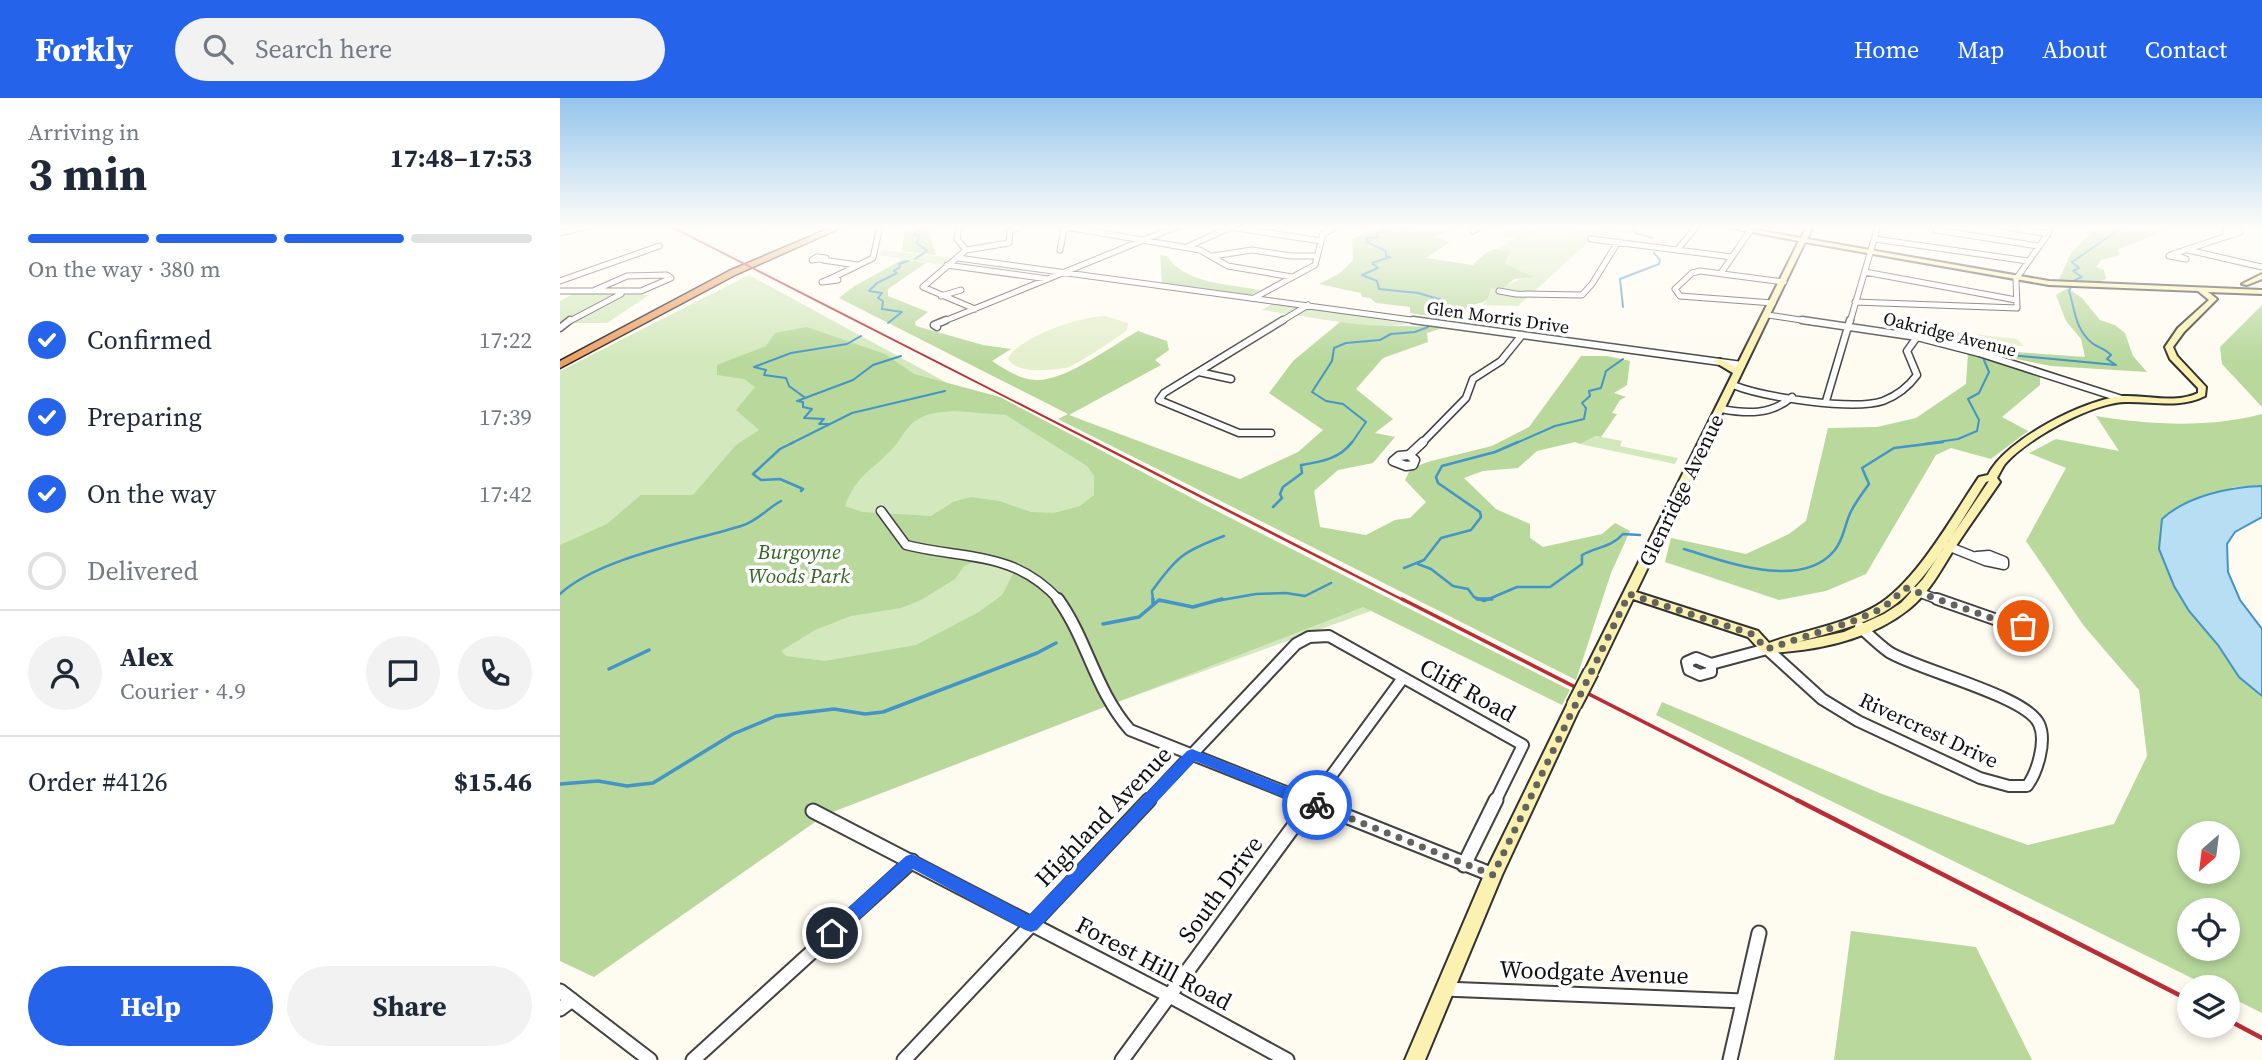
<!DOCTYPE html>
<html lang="en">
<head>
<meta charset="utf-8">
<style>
  :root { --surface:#fff; --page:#f2f2f3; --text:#1f2937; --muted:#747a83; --line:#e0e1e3; --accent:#2563eb }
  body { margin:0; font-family:"Source Serif 4",serif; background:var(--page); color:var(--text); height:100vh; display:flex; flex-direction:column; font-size:26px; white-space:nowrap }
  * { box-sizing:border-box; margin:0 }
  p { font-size:23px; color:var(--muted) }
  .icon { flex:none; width:38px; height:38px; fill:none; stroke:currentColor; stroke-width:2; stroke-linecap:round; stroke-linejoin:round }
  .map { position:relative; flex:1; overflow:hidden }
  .panel { display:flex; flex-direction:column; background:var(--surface); width:560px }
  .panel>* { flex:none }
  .needle { width:46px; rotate:208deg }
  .tools { position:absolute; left:1617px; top:723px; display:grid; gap:14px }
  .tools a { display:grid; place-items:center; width:63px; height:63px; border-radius:50%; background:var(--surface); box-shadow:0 4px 10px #0003; font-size:35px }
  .pin { position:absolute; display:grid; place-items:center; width:60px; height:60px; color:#fff; margin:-30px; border:4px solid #fff; border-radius:50%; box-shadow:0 2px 7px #0007 }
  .courier { position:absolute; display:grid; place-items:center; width:70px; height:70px; margin:-35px; border:5px solid #2563eb; border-radius:50%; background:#fff; color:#222; box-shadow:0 2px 9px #0007 }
  .overview em { font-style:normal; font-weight:700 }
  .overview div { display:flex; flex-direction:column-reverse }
  .overview { display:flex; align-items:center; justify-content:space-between; height:119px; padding:0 28px }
  h1 { font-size:46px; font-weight:700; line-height:52px }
  .bar { display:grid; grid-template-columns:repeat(4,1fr); gap:10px 7px; align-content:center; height:84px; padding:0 28px }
  .bar i { height:9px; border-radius:5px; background:var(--line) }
  .bar .on { background:var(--accent) }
  .bar p { grid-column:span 4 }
  .line { display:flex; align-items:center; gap:18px; padding:0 28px; border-top:2px solid var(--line) }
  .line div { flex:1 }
  .round { display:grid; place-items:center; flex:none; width:74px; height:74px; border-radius:37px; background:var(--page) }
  ol { padding:0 28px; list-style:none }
  li { display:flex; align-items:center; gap:21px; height:77px }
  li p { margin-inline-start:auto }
  li .icon { padding:7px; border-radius:50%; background:var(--accent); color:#fff; stroke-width:4 }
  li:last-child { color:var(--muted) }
  li i { width:38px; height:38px; border:4px solid var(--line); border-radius:50% }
  .action { display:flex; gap:14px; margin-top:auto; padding:14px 28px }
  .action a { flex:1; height:80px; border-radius:42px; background:var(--accent); color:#fff; font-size:28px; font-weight:700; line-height:80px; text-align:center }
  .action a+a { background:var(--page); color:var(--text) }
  header { display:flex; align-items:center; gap:42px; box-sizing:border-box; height:98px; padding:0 35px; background:var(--accent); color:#fff }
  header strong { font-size:33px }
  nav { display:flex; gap:38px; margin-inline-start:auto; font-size:24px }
  .search { width:490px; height:63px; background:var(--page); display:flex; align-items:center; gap:18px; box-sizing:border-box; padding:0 24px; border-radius:38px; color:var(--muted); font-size:26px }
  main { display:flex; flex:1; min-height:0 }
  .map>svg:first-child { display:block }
  .green { fill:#d3e8bc }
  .forest { fill:#b8d89c; fill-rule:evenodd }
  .pitch { fill:#e4efcd }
  .water { fill:#b8def3; stroke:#4394c7; stroke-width:2 }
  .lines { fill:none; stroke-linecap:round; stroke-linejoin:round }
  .stream-far2 { stroke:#4394c7; stroke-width:2 }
  .stream-far1 { stroke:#4394c7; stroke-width:2.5 }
  .stream { stroke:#4394c7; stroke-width:3.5 }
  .street-far4-casing { stroke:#424242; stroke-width:7 }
  .street-far3-casing { stroke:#424242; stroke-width:9 }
  .street-far2-casing { stroke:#424242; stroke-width:11 }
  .street-far1-casing { stroke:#424242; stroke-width:14 }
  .street-casing { stroke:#424242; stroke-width:17 }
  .secondary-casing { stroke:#313131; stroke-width:4 }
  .highway-casing { stroke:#202020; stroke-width:3 }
  .street-far4 { stroke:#fff; stroke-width:5 }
  .street-far3 { stroke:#fff; stroke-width:6 }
  .street-far2 { stroke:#fff; stroke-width:8 }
  .street-far1 { stroke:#fff; stroke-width:10 }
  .street { stroke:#fff; stroke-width:13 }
  .secondary { fill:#fbf1b0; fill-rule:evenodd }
  .highway { fill:#ed9e61; fill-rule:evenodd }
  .rail-far3 { stroke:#b92d36; stroke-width:2 }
  .rail-far2 { stroke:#b92d36; stroke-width:2.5 }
  .rail-far1 { stroke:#b92d36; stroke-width:3.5 }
  .rail { stroke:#b92d36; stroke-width:4.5 }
  .secondary-bridge-casing { stroke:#313131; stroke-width:18; stroke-linecap:butt }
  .secondary-bridge { stroke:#fbf1b0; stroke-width:14 }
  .route { fill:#2563eb }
  .done { stroke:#63625e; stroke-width:7; stroke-dasharray:0 12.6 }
  .labels { text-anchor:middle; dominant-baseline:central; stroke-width:7; stroke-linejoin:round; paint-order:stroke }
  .far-street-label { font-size:18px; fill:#0f0f0f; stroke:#fff }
  .street-label { font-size:21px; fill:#0f0f0f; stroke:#fff }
  .park-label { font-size:21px; font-style:italic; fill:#306422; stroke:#fff }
  .near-street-label { font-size:24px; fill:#0f0f0f; stroke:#fff }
</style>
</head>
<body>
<header>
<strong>Forkly</strong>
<div class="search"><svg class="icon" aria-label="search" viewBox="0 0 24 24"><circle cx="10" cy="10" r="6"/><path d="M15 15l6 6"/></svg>Search here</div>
<nav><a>Home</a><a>Map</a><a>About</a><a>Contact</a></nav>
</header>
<main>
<section class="panel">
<div class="overview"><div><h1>3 min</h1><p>Arriving in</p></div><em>17:48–17:53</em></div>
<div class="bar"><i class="on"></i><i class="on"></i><i class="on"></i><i></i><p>On the way · 380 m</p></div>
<ol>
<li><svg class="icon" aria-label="check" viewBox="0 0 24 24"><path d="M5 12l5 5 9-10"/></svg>Confirmed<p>17:22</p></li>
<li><svg class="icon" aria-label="check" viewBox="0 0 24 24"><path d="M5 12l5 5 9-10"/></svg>Preparing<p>17:39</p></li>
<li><svg class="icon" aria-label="check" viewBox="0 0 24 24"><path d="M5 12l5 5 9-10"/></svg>On the way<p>17:42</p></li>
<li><i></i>Delivered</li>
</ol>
<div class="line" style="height:126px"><a class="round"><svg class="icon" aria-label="person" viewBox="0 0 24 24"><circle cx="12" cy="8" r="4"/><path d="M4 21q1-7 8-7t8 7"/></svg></a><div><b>Alex</b><p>Courier · 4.9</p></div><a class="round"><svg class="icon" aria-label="chat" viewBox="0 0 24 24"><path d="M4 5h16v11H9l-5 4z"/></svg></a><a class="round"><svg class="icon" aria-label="phone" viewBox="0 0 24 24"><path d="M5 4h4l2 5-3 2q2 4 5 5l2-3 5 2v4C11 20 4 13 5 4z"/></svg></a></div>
<div class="line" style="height:91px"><div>Order #4126</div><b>$15.46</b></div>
<div class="action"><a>Help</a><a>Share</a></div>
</section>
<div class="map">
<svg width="1702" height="962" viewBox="0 0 1702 962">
  <rect width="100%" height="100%" fill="#fefbf1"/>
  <path class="green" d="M954 128H1077L1070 137 1042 132 958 208 923 207 930 198V190C945 191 956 181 971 178L944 165 950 154 939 150 956 140 940 137Z
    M322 152 393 160 382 167 318 157Z
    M189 177 402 293 825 508 449 643 0 772V273Z
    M13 196 89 197 47 225H0V203Z
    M713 205 849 226 812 229 702 212Z
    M1036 338 1062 343 1060 348 1118 360 1115 366 1020 346Z"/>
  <path class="forest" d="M345 128H379L370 137 376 157 342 153Z
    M819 128H899L874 139 890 144 866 160 913 167C926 154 932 147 950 154L945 165 973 179 954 181 942 191 930 190C931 215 908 195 900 223L850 215V209L816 205 810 200 802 199 801 195 759 186 780 175 793 162 792 141Z
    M1528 128H1617L1558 151 1560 157 1541 162 1536 169 1544 172 1546 181 1529 188 1498 184 1511 155 1531 135Z
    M600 157 607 158C625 186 669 186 700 192L691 197 602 185Z
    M343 161 366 165 328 191V198L368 214 355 224 356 228 423 247 451 251 432 263C446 272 459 281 476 282 506 283 551 248 578 233L607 243 609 252 595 262 601 267 509 317 680 381 738 354 763 332 709 295 733 263 780 224C815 230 848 226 883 230L867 235 868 244 823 260 796 291 833 321 815 335 835 339 813 365 778 372 754 393 760 429 806 437 835 422 850 420 866 404 845 382 851 370 871 363 932 348 969 329 1021 258H1047L1070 263 1067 287 1054 295 1066 299 1060 302 1052 315 1057 316 1041 339 1036 338 1020 346 1015 344 977 353 958 370 923 373 904 380 936 411 970 426V440L983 449 1042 436 1055 425 1070 433 1051 475 1016 582 498 321 508 316 279 200 293 189Z
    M1508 190 1522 200 1540 222 1555 227 1565 235 1573 258 1587 274 1491 268 1436 257 1442 253 1525 259 1521 241 1506 223 1496 197Z
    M1702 207V309L1662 266 1660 249Z
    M247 229 325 256 354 276 440 299 645 407 1010 592 1002 607 803 509 265 717 34 879 0 863V447L47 426 81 397H133L176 347 199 332 176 312 195 289 184 281 157 277V267L206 248 215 235ZM395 313 446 317 527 368 534 378V397L520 408 494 415 471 414 439 403 411 399 393 404 371 418 302 414 285 408C295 378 314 371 333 350 342 340 347 327 358 321 369 314 383 314 395 313ZM419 462 447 466 453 476 442 497 419 514 356 547 265 563 226 558 221 553 255 532 291 518 341 510 361 502 395 481 404 468Z
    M1408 255 1480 277V287L1442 319 1468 333 1431 361 1391 350 1376 357 1306 476 1266 493 1219 502 1105 464 1111 440 1186 456 1229 436 1246 423 1268 330 1317 329 1356 320 1406 286Z
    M1702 316V388L1673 389 1599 451 1614 488 1629 513 1658 547 1679 579 1702 598V915L1668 898V889H1650L1096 617 1102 604 1322 696 1468 747 1554 726 1587 658 1579 592 1524 528 1466 443 1506 370 1469 355 1496 341 1559 353 1536 318C1591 327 1648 330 1702 316ZM1629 735H1668V774H1629ZM1629 812H1668V850H1629Z
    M1291 833 1416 849 1472 962H1274Z"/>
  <path class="pitch" d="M985 129 1014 133 995 146 966 141Z
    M545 218 568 225 567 232C559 239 513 269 506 270 490 272 458 277 448 261 458 239 521 218 545 218Z
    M1396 234 1457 241 1464 248 1429 247 1420 252 1397 244Z"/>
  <path class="water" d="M1702 388V419L1675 434 1667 446 1668 474 1680 502 1702 531V598L1679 579 1658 547 1629 513 1614 488 1599 451 1602 421C1627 398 1669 389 1702 388Z"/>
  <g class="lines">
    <path class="stream-far2" d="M854 128 846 132 841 128 817 135 818 139 806 140 807 144 826 153V158L830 159 812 165 818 170 802 177 817 183 819 191 858 195 882 202 871 206 892 209 874 223
      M1074 128 1075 135 1093 140
      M355 161 367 153 357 145 359 138 352 136 369 128
      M1511 184 1522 179 1513 173 1519 170 1512 164 1563 129 1593 128
      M1063 209 1060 181 1099 166 1100 162 1094 155
      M328 225 342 214 322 211 323 203 318 200 322 195 309 193 317 185 337 175 334 173 340 169 339 166 348 163
      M1439 256 1556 267 1547 261 1551 257C1545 250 1538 250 1532 245 1515 231 1515 212 1509 193L1511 189
      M244 299 229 288 226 280 204 277 206 272 194 269 231 255 287 246 301 238
      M270 326H259L264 321 244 320 252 311 243 309V304L237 303 293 282 313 267 341 258
      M230 346 292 315 385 293
      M791 346 806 324 783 306 766 303 752 294 772 263 774 250 786 245 820 242 831 236 855 234 868 229
      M954 346 995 328 1024 321 1026 310 1022 305 1030 298 1029 293 1041 290 1046 273 1063 261
      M1364 346 1398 341 1417 333 1419 322 1408 301 1419 295 1429 274 1424 262"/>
    <path class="stream-far1" d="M234 344 220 351 193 376 201 382 220 381 243 391 241 393
      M713 409 722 400 720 396 723 389 742 375 741 367C760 364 780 361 792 344
      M1124 451C1164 463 1240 493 1274 453 1283 443 1284 430 1289 418 1293 407 1302 396 1309 386L1302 370 1334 350 1383 344
      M858 466 871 471 893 488 908 491 914 499 924 503 957 489H990L1022 466V457C1036 449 1052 449 1063 436L1080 437
      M844 470 864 462 881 440 911 432 921 419 920 414 878 385 876 379 882 368 935 354 958 344
      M0 496C39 460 129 444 181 428 198 423 206 411 221 403
      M593 503 592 493C617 458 624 453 664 438
      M598 503H602
      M656 503 696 496 726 495 745 498 771 485"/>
    <path class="stream" d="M593 501V506
      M917 501H932
      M543 526 579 519 599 502 633 509 662 501
      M49 571 89 552
      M0 686 38 683 67 688 93 685 173 636 216 618 274 611 305 616 323 614 477 555 496 545"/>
    <defs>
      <path id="street-far4" d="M399 128 397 141 406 152
        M501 128 640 152 668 168 732 179
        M1441 128 1488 136
        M670 129 761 143
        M1376 132 1478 148
        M913 133 921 128
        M0 135 28 128
        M1031 141 1172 159
        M1315 141 1468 163
        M627 149 673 128
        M406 152 363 189 415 211
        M406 152 449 145 450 133 461 128
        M500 152 504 132 511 129
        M1117 152 1137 128
        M1628 152 1702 169
        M1613 156 1626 161 1609 158Z
        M1613 156 1680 134 1666 131V135
        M653 158 692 152 731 158H755
        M257 159 266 160 252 162Z
        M398 160 866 224
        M263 162 297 167
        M387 167 488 181
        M1305 174 1456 202
        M1161 175 1190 133
        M107 177 111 180 81 193H33L67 178Z
        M272 180 313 160 320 128
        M272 180 278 182 262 184Z
        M0 183 99 148
        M0 193H33
        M939 193 956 196 1022 197 1032 186 1058 144
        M381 198 401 192
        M694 200 755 167 763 136 775 129
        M1295 204 1457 210 1456 181 1488 136 1490 128
        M1213 205 1120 198 1115 191 1132 175 1140 173 1224 184
        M1208 217 1254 224
        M8 224 61 196
        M382 224 618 128
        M720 224 748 207
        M1290 224 1318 128"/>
      <path id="street-far3" d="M853 222 1182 267
        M1242 222 1357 239 1419 255 1562 301
        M377 229 374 227 386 222
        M0 230 10 222
        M639 274 671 281
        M1173 287C1203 299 1293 313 1323 303 1336 298 1349 288 1357 277L1347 253 1357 239
        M1266 303 1290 222
        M1161 311C1187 316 1211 317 1232 299
        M711 335H679L599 302 604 295 723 222
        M861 346 906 300 913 281 941 263 962 237"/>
      <path id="street-far2" d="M849 357 855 362 853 367 846 368 833 363 839 358Z
        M849 357 863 344
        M321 413 346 447C406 462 454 452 500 503
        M1385 447 1425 463 1444 467V463L1429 457 1417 458
        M1355 493 1382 503"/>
      <path id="street-far1" d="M498 501C528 543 535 592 570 632L751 704
        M1377 501 1440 523
        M1449 521 1460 526 1464 533 1452 534 1441 529 1440 523Z
        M1136 560 1151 566V574L1140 577 1129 572 1127 564Z
        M1151 566 1207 551 1262 601 1298 623 1420 680 1449 688H1467C1477 675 1487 643 1479 626 1467 598 1358 572 1329 554 1319 547 1309 537 1300 529
        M587 704 736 546 749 539 769 538 963 647 935 704
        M752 704 843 580"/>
      <path id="street" d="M746 702 933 777
        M253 713 610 898 727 962
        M904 767 936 702
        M884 891 1183 903
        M0 893 90 962
        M0 911 12 902
        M133 962 352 763
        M344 962 589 702
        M562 962 753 702
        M1170 962 1199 835"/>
      <path id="secondary" d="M1161 128H1174L1241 140 1247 128H1253L1247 141 1489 183 1702 192V196L1648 194 1657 201 1624 234 1613 249 1617 258 1646 289 1645 298C1619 311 1592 303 1565 304 1531 305 1467 341 1445 366 1442 370 1440 375 1437 380L1440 384C1425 406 1409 428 1394 451 1381 472 1369 495 1349 511 1310 542 1256 553 1207 555L1202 554 1188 539 1073 501 1038 574 1036 577H1026L1024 574 1173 275 1153 263 1160 261 1176 269 1239 143ZM1245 144 1489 187 1638 193 1649 202 1618 230 1605 249 1610 261 1638 290V295C1615 306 1588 297 1563 298 1525 301 1445 342 1428 377L1419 379C1393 417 1356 485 1316 508 1283 527 1244 532 1209 545L1198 533 1076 494ZM1429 383 1363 481 1341 505 1324 516 1284 534 1238 544C1267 535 1298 529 1324 514 1364 492 1401 422 1426 384Z
        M1702 176V181L1687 187 1682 186Z
        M1014 602 1019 603 1021 607 942 777 865 962H845L924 777 1007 607 1009 603Z"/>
      <path id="highway" d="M275 128H285L175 177 0 270V263L169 173Z"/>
    </defs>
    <use href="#street-far4" class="street-far4-casing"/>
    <use href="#street-far3" class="street-far3-casing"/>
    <use href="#street-far2" class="street-far2-casing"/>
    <use href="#street-far1" class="street-far1-casing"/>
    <use href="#street" class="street-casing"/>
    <use href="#secondary" class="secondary-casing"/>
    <use href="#highway" class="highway-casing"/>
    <use href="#street-far4" class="street-far4"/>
    <use href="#street-far3" class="street-far3"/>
    <use href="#street-far2" class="street-far2"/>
    <use href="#street-far1" class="street-far1"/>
    <use href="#street" class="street"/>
    <use href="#secondary" class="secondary"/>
    <use href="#highway" class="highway"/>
    <path class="rail-far3" d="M110 128 538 346"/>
    <path class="rail-far2" d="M534 344 845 503"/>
    <path class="rail-far1" d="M842 501 1241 704"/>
    <path class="rail" d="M1237 702 1629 902
      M1668 922 1702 940"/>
    <defs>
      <path id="secondary-bridge" d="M1014 607 1031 574"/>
    </defs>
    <use href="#secondary-bridge" class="secondary-bridge-casing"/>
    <use href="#secondary-bridge" class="secondary-bridge"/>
  </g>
  <linearGradient id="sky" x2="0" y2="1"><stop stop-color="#95c5ec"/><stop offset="0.49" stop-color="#fffdf9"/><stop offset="1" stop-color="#fffdf9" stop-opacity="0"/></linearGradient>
  <rect width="1702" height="263" fill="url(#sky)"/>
  <path class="route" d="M632 651 762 703 764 707 762 711H751L635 663 477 832 471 834 465 832 353 771 278 841 272 843 266 841 264 835 266 830 346 758 352 756 469 817 627 653Z"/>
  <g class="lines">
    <path class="done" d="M757 707 933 777 1069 496 1192 536 1207 551 1293 523 1323 510 1346 490 1440 523 1449 521 1463 528"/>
  </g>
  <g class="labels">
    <g class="far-street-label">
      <text transform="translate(938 219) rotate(8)">Glen Morris Drive</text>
      <text transform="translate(1390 236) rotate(14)">Oakridge Avenue</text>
    </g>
    <g class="street-label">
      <text transform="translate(1121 392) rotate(-64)">Glenridge Avenue</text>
      <text transform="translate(1369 632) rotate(25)">Rivercrest Drive</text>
    </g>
    <g class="park-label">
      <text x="239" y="453">Burgoyne<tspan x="239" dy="24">Woods Park</tspan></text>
    </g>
    <g class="near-street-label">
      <text transform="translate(908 592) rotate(29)">Cliff Road</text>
      <text transform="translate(543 718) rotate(-46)">Highland Avenue</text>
      <text transform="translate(660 791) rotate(-54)">South Drive</text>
      <text transform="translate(594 865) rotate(28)">Forest Hill Road</text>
      <text transform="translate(1034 874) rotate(2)">Woodgate Avenue</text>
    </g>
  </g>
</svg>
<div class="tools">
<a><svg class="needle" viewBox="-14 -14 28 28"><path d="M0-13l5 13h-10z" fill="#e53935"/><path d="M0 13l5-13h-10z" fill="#747a83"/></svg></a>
<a><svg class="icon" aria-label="locate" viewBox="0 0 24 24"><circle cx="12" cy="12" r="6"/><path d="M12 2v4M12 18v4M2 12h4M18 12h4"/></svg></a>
<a><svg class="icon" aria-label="layers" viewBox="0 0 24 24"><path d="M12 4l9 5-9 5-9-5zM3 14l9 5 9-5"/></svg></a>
</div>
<div class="pin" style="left:1463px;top:528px;background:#ea580c"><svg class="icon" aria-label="bag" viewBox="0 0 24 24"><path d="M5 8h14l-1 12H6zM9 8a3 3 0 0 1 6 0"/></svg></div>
<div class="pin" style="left:272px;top:835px;background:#1f2937"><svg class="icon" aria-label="home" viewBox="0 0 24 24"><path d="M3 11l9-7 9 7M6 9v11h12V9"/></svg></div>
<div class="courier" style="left:757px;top:707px"><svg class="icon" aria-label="bike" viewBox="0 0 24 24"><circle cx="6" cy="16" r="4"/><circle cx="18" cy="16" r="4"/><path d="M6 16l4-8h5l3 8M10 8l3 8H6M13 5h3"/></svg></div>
</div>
</main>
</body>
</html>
